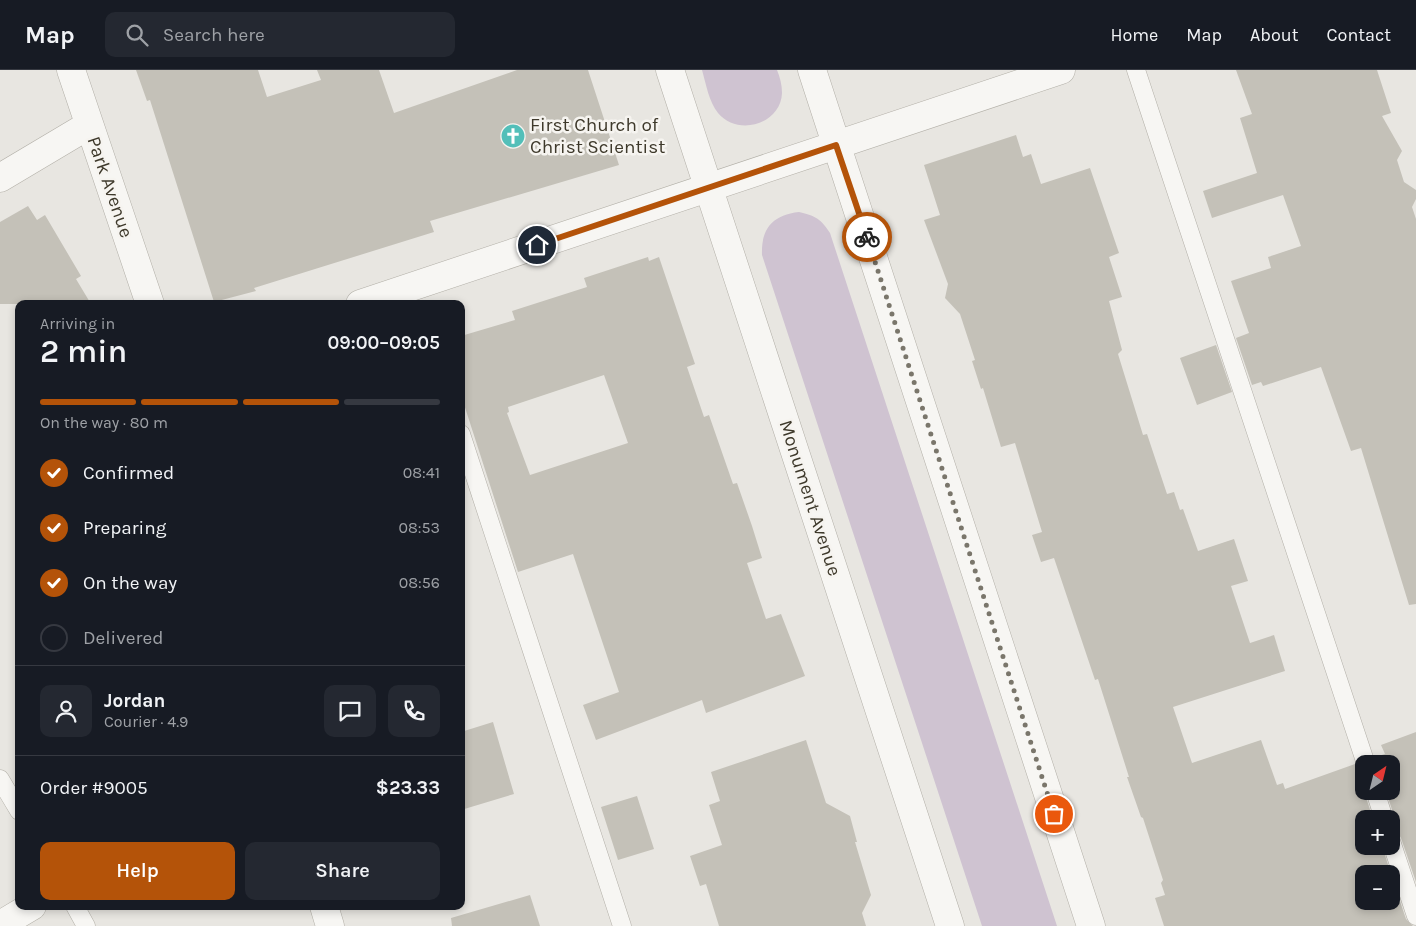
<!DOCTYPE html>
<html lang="en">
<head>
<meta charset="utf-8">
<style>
  :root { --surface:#171b24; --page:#242831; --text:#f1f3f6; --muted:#9ea1a6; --line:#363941; --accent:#b45309 }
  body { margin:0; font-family:Karla,sans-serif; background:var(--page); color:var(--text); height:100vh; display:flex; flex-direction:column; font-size:19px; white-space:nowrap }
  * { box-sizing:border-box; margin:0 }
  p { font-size:16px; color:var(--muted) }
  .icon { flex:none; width:28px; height:28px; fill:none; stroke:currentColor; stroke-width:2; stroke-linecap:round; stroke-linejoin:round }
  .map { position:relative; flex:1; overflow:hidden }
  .sheet { position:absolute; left:15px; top:230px; width:450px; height:610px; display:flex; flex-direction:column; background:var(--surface); border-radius:10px; box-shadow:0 2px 8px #0003 }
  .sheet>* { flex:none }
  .needle { width:32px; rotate:35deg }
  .tools { position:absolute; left:1355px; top:685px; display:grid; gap:10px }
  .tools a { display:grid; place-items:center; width:45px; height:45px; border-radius:10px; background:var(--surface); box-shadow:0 2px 8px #0003; font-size:25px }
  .pin { position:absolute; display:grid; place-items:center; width:42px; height:42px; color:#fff; margin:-21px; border:2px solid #fff; border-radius:50%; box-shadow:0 1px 5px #0007 }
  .courier { position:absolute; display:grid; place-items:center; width:50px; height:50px; margin:-25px; border:4px solid #b45309; border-radius:50%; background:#fff; color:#222; box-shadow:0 1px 6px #0007 }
  .head em { font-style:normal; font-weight:600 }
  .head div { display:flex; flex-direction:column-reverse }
  .head { display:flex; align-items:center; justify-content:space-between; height:85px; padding:0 25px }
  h1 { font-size:32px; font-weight:600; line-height:38px }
  .bar { display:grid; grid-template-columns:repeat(4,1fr); gap:8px 5px; align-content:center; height:60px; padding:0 25px }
  .bar i { height:6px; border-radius:4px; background:var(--line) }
  .bar .selected { background:var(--accent) }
  .bar p { grid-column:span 4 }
  .line { display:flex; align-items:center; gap:12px; padding:0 25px; border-top:1px solid var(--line) }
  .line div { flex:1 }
  .round { display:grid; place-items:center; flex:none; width:52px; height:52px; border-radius:10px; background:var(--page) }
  ol { padding:0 25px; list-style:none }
  li { display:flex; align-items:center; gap:15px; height:55px }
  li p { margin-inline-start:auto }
  li .icon { padding:5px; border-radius:50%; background:var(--accent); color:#fff; stroke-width:4 }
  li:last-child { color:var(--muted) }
  li i { width:28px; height:28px; border:2px solid var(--line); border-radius:50% }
  .button { display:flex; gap:10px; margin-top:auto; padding:10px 25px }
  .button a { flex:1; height:58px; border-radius:10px; background:var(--accent); color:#fff; font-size:20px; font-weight:600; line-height:58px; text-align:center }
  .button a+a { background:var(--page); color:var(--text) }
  header { display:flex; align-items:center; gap:30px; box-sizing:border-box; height:70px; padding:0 25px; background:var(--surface); border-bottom:1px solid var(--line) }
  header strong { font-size:24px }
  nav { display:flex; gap:28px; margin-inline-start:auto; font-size:18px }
  .search { width:350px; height:45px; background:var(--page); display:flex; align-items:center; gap:12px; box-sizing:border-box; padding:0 18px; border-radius:10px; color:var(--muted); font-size:19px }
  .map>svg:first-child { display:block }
  .green { fill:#cfc3d1 }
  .building { fill:#c4c1b8; fill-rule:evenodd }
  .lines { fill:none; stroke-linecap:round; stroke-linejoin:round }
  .service-casing { stroke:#b2afa7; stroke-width:19 }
  .minor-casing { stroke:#b2afa7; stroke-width:29 }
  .tertiary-casing { stroke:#b2afa7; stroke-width:29 }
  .service { stroke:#f7f6f3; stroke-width:18 }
  .minor { stroke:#f7f6f3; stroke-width:28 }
  .tertiary { stroke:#f7f6f3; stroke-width:28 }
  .done { stroke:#7a766b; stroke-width:5; stroke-dasharray:0 9 }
  .route { stroke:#b45309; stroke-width:6 }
  .labels { text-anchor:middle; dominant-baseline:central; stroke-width:5; stroke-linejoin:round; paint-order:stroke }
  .poi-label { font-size:19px; fill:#3e392b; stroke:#f6f4f0; text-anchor:start }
  .street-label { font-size:19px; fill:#3e392b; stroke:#f6f4f0 }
</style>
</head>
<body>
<header>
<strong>Map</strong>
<div class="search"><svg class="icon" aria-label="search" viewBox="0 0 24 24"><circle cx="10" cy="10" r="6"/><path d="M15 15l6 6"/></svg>Search here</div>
<nav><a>Home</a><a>Map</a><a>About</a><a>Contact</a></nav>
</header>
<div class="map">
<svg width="1416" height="856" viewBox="0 0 1416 856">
  <rect width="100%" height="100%" fill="#e8e6e1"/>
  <path class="green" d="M702 0H777C780 7 782 15 782 23 781 54 738 67 718 43 709 32 706 14 702 0Z
    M799 142C816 146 821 149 830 163L1057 856H982L762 185C761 158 773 145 799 142Z"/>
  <path class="building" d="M136 0H258L267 27 321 10 317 0H379L394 43 517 0H588L619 95 430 151 434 162 254 218 256 221 214 232 150 30 147 31Z
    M1236 0H1377L1391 43 1382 46 1402 81 1397 90 1404 112 1416 120V129L1412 137 1416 149V534L1409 535 1361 378 1351 381 1321 297 1263 316 1261 312 1252 315 1236 268 1249 263 1231 211 1271 198 1268 187 1301 176 1283 125 1212 148 1203 121 1257 103 1240 48 1252 44Z
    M1016 65 1023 87 1031 84 1041 114 1090 98 1119 183 1109 187 1122 227 1109 231 1122 280 1118 284 1143 365 1147 364 1167 424 1174 422 1180 440 1183 439 1198 481 1234 469 1248 511 1231 516 1250 573 1274 565 1285 601 1173 637 1192 693 1261 670 1277 715 1283 713 1285 719 1355 694 1359 702 1364 704V721L1373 749H1364V776H1382L1391 804H1364V831H1391V805L1406 849 1413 856H1164L1155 828 1165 825 1161 813 1163 810 1143 748 1141 747 1127 707H1129L1098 609 1095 610 1054 488 1041 492 1032 465 1042 462 1015 373 1001 377 983 318 981 319 972 291 975 290 960 244 945 228 948 214 924 150 940 145 924 95Z
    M28 136 37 150 45 145 81 206 76 209 91 234H0V152Z
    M648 187 649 191 659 187 695 294 687 297 704 347 709 345 733 414 737 413 752 456 762 488 747 493 766 549 781 544 805 606 706 643 702 630 596 670 583 635 619 622 573 484 518 502 461 325V266L515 250 512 241 587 217 584 208ZM604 305 628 373 530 405 507 343 509 342 508 337Z
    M1216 275 1232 322 1197 335 1180 288Z
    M493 652 514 724 461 740V662Z
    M1416 662V812L1401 768 1398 763 1391 761 1394 746 1386 721H1391V694H1376L1375 687 1385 684 1381 675Z
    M806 670 826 733 850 746 857 772H855L871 825 862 843 866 856H719L706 814 700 816 690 786 722 775 709 735 720 731 711 702Z
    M637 726 654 779 618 790 601 737Z
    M530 825 540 856H452L451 848Z"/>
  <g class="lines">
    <defs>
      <path id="service" d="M1136 0 1366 694
        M461 364 622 856
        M0 709 19 741
        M1375 721 1384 749
        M1391 771 1416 846
        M75 836 86 856"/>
      <path id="minor" d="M71 0 150 234
        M0 108 89 55
        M360 234 1061 0
        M324 836 330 856
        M0 855 32 836"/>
      <path id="tertiary" d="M670 0 950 856
        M812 0 1091 856"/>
    </defs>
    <use href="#service" class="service-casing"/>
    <use href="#minor" class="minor-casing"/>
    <use href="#tertiary" class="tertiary-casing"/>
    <use href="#service" class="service"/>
    <use href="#minor" class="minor"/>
    <use href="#tertiary" class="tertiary"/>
  </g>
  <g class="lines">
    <path class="done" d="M867 167 1054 744"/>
    <path class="route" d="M537 175 836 75 867 167"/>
  </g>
  <defs>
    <symbol id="church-disc" viewBox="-11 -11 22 22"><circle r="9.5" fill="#53bfb9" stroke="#f6f4f0"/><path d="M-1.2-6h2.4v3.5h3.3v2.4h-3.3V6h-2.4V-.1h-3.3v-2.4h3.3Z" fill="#fff"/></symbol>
  </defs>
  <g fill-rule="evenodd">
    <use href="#church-disc" x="499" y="52" width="28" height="28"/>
  </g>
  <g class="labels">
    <g class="poi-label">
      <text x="530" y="55">First Church of<tspan x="530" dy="22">Christ Scientist</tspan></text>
    </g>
    <g class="street-label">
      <text transform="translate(110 117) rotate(71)">Park Avenue</text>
      <text transform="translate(810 428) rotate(72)">Monument Avenue</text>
    </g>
  </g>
</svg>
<div class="tools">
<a><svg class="needle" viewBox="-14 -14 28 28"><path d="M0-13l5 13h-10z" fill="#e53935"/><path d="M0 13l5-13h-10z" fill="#9ea1a6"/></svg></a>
<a>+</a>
<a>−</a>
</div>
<div class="pin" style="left:1054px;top:744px;background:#ea580c"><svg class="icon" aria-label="bag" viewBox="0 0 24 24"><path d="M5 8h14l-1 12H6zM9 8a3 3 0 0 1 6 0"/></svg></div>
<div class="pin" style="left:537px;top:175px;background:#1f2937"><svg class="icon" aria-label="home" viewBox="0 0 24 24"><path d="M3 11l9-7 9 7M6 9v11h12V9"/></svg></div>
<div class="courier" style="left:867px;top:167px"><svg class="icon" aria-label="bike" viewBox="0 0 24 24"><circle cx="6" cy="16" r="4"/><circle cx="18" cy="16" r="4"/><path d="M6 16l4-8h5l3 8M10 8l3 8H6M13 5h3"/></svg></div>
<section class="sheet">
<div class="head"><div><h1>2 min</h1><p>Arriving in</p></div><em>09:00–09:05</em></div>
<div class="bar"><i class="selected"></i><i class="selected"></i><i class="selected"></i><i></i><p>On the way · 80 m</p></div>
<ol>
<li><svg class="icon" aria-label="check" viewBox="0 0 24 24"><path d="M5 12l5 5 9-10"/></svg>Confirmed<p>08:41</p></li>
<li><svg class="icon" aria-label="check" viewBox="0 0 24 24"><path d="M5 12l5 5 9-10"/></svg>Preparing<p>08:53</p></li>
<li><svg class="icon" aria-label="check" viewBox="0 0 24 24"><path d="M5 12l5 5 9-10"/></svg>On the way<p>08:56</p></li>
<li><i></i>Delivered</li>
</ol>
<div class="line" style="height:90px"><a class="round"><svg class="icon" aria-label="person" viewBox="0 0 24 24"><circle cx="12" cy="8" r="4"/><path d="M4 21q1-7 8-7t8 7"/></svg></a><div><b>Jordan</b><p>Courier · 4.9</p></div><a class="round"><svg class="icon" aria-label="chat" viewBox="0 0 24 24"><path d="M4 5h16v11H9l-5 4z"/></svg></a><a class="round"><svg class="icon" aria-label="phone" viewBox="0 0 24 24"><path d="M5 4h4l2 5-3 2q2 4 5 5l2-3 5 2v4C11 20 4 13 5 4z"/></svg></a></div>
<div class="line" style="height:65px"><div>Order #9005</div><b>$23.33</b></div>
<div class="button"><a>Help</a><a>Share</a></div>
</section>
</div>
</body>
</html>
